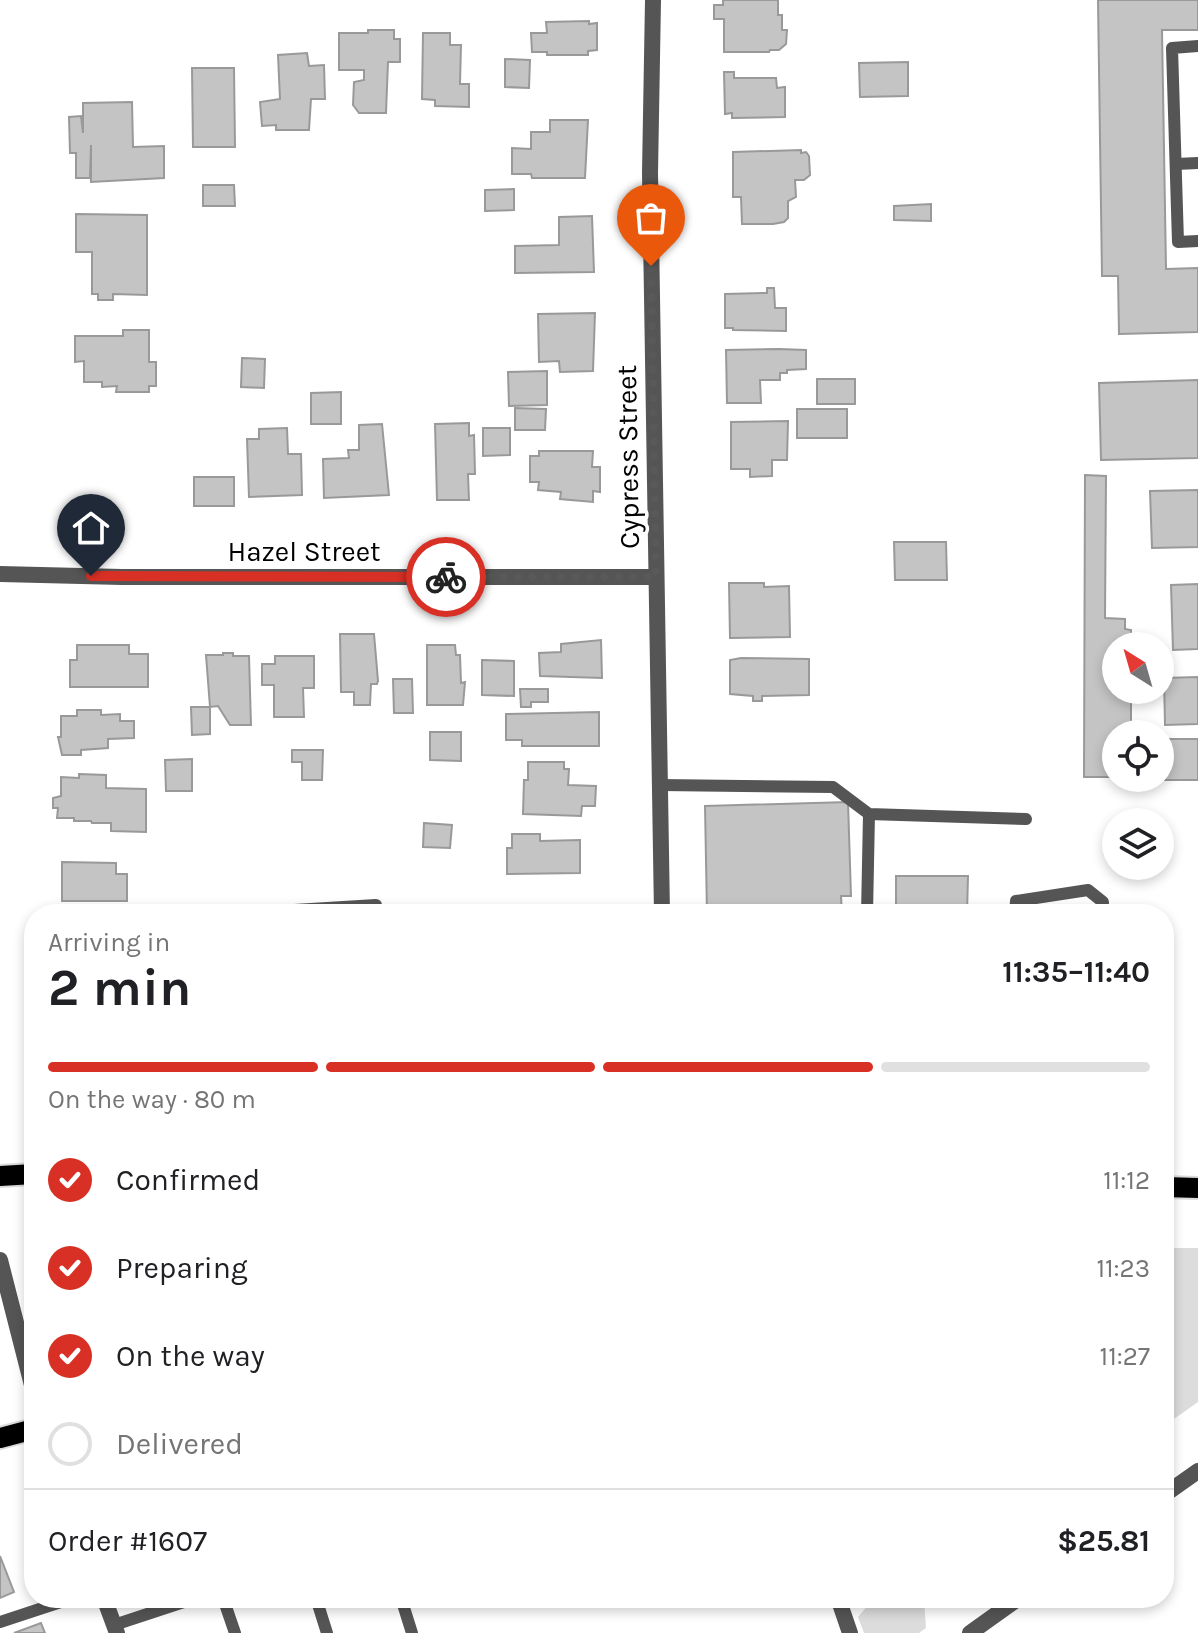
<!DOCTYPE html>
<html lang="en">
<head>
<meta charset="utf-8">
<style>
  :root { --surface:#fff; --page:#f6f6f6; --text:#202124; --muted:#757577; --line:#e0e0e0; --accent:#d93025 }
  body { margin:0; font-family:Karla,sans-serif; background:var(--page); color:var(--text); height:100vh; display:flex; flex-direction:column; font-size:30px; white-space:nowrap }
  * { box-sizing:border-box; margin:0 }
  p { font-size:26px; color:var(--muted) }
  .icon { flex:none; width:44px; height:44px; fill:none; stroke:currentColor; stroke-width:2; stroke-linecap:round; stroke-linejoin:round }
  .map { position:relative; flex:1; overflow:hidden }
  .side { position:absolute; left:24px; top:904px; width:1150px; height:704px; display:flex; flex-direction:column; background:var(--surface); border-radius:32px; box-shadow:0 4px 12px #0003 }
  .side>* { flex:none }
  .needle { width:52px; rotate:323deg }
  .fabs { position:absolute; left:1102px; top:632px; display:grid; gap:16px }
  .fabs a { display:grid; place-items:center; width:72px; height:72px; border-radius:50%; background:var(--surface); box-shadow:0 4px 12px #0003; font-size:40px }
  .pin { position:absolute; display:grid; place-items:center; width:68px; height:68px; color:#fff; margin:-82px -34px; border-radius:50% 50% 50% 0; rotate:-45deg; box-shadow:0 0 8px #0007 }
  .pin .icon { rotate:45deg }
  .courier { position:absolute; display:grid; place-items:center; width:80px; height:80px; margin:-40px; border:6px solid #d93025; border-radius:50%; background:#fff; color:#222; box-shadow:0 2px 10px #0007 }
  .overview em { font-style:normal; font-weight:700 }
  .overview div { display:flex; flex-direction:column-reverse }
  .overview { display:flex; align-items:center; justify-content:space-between; height:136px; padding:0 24px }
  h1 { font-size:52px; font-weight:700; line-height:60px }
  .bar { display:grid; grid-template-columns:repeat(4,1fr); gap:12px 8px; align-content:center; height:96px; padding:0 24px }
  .bar i { height:10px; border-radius:6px; background:var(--line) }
  .bar .current { background:var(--accent) }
  .bar p { grid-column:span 4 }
  .line { display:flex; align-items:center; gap:20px; padding:0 24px; border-top:2px solid var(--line) }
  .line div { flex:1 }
  ol { padding:0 24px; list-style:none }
  li { display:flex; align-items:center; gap:24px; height:88px }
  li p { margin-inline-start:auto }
  li .icon { padding:8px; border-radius:50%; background:var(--accent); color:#fff; stroke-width:4 }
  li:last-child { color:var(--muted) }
  li i { width:44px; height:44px; border:4px solid var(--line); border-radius:50% }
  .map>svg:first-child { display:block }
  .green { fill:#dcdcdc }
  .building { fill:#c4c4c4; stroke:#999; stroke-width:2 }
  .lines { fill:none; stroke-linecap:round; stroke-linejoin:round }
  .primary-casing { stroke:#dbdbdb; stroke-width:24 }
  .service { stroke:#555; stroke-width:12 }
  .minor { stroke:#555; stroke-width:16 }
  .tertiary { stroke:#555; stroke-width:16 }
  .primary { stroke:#000; stroke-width:20 }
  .done { stroke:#595959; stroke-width:8; stroke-dasharray:0 14.4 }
  .route { stroke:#d93025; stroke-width:10 }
  .labels { text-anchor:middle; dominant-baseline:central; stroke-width:7; stroke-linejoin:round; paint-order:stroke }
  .street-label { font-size:28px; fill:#000; stroke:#fff }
</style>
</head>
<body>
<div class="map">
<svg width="1198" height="1633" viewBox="0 0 1198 1633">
  <rect width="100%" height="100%" fill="#fff"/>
  <path class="green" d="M1164 1248H1198V1402L1164 1426Z
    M874 1598H927L924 1600 926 1628 919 1633H864L858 1617Z"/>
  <path class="building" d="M723 0H778V15H782V30H787L786 44 779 50H770L769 52H724V19H714V5H723Z
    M1098 0H1198V30H1162L1166 269 1198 268V332L1119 334 1118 276H1102Z
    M589 21V24L597 23V50L588 51V55H547V52H532L531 33H547L546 22Z
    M368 30H394V39H400V62H388L386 113H359L353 105 354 82 364 80V70H339V33H368Z
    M423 33H450V45H461L460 84H469V107L435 106V100L422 99Z
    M307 53 309 66 324 65 325 99H311L309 130H276V125L262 126 260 102 280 99 278 55Z
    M505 59 530 60 529 88 505 87Z
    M908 62V96L860 97 859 63Z
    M192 68H234L235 147H193Z
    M724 72H734V78H776L777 88 785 87V117L732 118V113L725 114Z
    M132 102 133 147 164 146V178L91 182V145L90 178H76V153H70L69 117 81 116 83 133V103Z
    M550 120H588L585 178H532L531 174H512V148L531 149V132H550Z
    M801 150V153L806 152 809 156 810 175 804 180H795L796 197 788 201V218L784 222 773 224H742L741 197H733V152Z
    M203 185H234L235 206H203Z
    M514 189V210L485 211V190Z
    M931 204V221L894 220V206Z
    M76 214 147 215V295L113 294V300H98V294H92V252H76Z
    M592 216 594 272 515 273V246L559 245V217Z
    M767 288H774L775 308H786V331L733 330V328H725V294L767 293Z
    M595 313 593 371 560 372 559 361 539 362 538 314Z
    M123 330H149V362H156V386H149V392H116L117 386 102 387V382H84V361L75 362V336H123Z
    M779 349 806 350V369L787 370V373H780V380H760L761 403H727L726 350Z
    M242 358 265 359 264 388 241 387Z
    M547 371V405L509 406 508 372Z
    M817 379H855V404H817Z
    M1198 380V458L1101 460 1099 383Z
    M341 392V424H311V393Z
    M515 408 546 409 545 430H515Z
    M797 409H847V438H797Z
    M788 421 787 460H772V476L750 477V469H731V422Z
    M469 423V436L474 435 475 474H468L469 500H437L435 424Z
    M382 424 389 495 324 498 323 459 349 458 348 450H359V425Z
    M287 428 288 454H301L302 495 249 497 247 439H259V429Z
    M483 428H510V455L483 456Z
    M539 451H593L592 467H600V492L593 491V502L560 499 561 492 538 490 539 482H530V456H539Z
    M1085 475 1106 476 1105 618 1125 619V629L1131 630V646H1116V690H1131V734H1116V777H1084Z
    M194 477H234V506H194Z
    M1198 490V547L1152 548 1150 491Z
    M894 542H946L947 580H895Z
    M729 583H764V587L789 586 790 637 730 638Z
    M1198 584V649L1173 650 1171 585Z
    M340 634H374L378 681 377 684H371L370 705H354V692H341Z
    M601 640 602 678 540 676 539 653 561 652V644Z
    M77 645H129V654H148V687H70V660H77Z
    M427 645H455L456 655H460L461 683 465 682 463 705H427Z
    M223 653H233V656H249L251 725H230L218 706 210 707 206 655H223Z
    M275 656H314V688H303L304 717H274V685H262V664H275Z
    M741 658 809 659V695L762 696V701H753V696L730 694V660Z
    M482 660 514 661V696L482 695Z
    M1198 677V724L1165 725 1164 678Z
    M393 679H412L413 713H394Z
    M520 689H548V702H531V707H521Z
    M191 707H210V734L192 735Z
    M77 710H101V715L120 714V721H134V738L108 739V748L81 750V755H62L58 737H61V716H77Z
    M599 712V746H522V740H506V714Z
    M430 732H461V761L430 760Z
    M1160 739H1198V780H1132L1131 778H1160Z
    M292 750H323L322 780H302V762H292Z
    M192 759V791H166L165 760Z
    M528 762H564V769H569L568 785 596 786 595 806H582L581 816 523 814 524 780H528Z
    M79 774 106 775V788L146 789V832L111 831V823H92L91 821H74V818H57L58 808H53V798L61 796V777L79 778Z
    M848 802 851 896H841L842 914H707L705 806Z
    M424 823 452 825 450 848 423 847Z
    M512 834H540V841L580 840V873L507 874V848H512Z
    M62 862 116 863V874H127V901H62Z
    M896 876H968L967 914H896Z
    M0 1556 14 1592 0 1598Z
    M41 1623 45 1633H14Z"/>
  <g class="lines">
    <defs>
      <path id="primary" d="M0 1176 34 1174
        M1164 1187 1198 1188
        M0 1438 34 1429"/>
    </defs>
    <use href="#primary" class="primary-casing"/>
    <path class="service" d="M1198 46 1172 48 1178 242 1198 241
      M1176 164 1198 163
      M660 785 833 787 869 814 1026 819
      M278 914V911L376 905V914
      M867 914 869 814
      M1015 914 1016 901 1088 890 1103 902 1102 914
      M223 1598 235 1633
      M316 1598 327 1633
      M401 1598 412 1633
      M0 1622 73 1598
      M114 1625 196 1598"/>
    <path class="minor" d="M653 0 650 173 662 914
      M0 574 122 577H656
      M838 1598 850 1633"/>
    <path class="tertiary" d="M0 1260 34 1393
      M1164 1495 1198 1471
      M104 1598 117 1633
      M970 1633 1019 1598"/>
    <use href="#primary" class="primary"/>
  </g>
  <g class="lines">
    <path class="done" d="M446 577H656L651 266"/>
    <path class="route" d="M91 576 446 577"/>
  </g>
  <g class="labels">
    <g class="street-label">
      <text transform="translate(628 457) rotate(-91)">Cypress Street</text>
      <text x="304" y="551">Hazel Street</text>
    </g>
  </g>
</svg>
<div class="fabs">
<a><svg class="needle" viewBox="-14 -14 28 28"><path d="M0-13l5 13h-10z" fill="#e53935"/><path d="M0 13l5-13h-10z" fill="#757577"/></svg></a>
<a><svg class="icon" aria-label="locate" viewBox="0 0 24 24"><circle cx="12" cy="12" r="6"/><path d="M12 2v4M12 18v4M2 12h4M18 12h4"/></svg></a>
<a><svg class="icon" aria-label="layers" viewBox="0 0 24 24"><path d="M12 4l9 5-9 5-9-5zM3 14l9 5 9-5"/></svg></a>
</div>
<div class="pin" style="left:651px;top:266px;background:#ea580c"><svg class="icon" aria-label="bag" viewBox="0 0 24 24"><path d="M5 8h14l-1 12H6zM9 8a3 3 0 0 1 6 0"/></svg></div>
<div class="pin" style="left:91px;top:576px;background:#1f2937"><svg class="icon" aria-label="home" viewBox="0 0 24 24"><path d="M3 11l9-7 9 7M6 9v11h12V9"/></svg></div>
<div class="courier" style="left:446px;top:577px"><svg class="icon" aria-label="bike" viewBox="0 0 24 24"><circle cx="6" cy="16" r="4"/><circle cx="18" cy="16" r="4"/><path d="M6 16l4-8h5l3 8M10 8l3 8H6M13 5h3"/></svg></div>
<section class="side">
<div class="overview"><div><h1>2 min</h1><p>Arriving in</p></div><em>11:35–11:40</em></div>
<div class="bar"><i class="current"></i><i class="current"></i><i class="current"></i><i></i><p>On the way · 80 m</p></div>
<ol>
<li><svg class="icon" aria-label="check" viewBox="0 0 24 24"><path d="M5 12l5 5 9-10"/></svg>Confirmed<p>11:12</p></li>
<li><svg class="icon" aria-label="check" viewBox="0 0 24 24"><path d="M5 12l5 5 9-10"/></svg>Preparing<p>11:23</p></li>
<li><svg class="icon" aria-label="check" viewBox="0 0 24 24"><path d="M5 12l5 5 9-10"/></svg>On the way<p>11:27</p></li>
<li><i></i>Delivered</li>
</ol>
<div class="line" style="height:104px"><div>Order #1607</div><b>$25.81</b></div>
</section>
</div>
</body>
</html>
